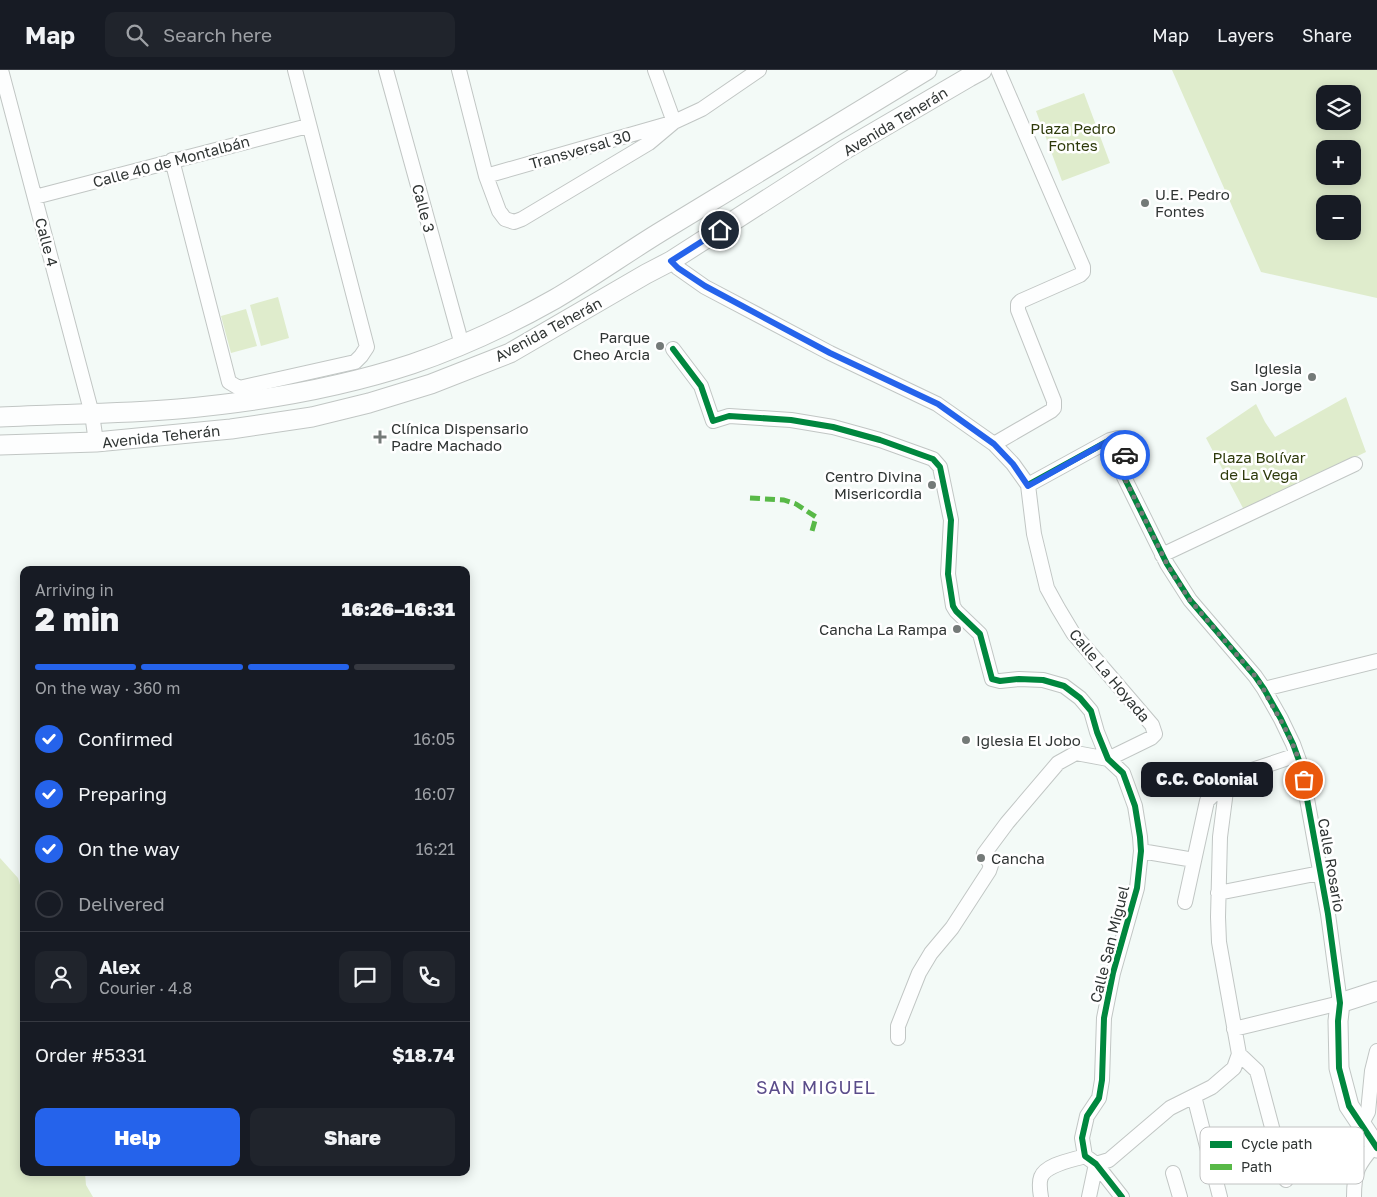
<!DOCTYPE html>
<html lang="en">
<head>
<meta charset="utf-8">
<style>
  :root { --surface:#171b24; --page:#20242c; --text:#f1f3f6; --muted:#9ea1a6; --line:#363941; --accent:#2563eb }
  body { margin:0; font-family:"Golos Text",sans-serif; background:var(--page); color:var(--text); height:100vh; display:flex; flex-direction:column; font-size:19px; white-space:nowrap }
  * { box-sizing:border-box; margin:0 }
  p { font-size:16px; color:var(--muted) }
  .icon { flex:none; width:28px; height:28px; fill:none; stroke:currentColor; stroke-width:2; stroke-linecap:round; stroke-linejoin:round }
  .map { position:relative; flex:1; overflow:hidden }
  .side { position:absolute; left:20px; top:496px; width:450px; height:610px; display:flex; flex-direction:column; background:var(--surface); border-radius:10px; box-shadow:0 2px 12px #0003 }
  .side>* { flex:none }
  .fabs { position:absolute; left:1316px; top:15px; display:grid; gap:10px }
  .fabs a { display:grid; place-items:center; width:45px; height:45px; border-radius:10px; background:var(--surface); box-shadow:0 2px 12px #0003; font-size:25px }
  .pin { position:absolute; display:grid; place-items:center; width:42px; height:42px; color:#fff; margin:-21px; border:2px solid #fff; border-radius:50%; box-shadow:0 1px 5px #0007 }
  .courier { position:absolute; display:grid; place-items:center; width:50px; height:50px; margin:-25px; border:4px solid #2563eb; border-radius:50%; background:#fff; color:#222; box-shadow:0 1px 6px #0007 }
  .bubble { position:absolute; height:35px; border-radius:10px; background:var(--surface); box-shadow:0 2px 12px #0003; font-size:16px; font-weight:800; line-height:35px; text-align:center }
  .head em { font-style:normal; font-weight:800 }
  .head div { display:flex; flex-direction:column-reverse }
  .head { display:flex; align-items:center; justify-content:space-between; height:85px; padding:0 15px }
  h1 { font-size:32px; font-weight:800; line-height:38px }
  .bar { display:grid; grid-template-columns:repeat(4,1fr); gap:8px 5px; align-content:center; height:60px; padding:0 15px }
  .bar i { height:6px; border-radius:4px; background:var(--line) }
  .bar .selected { background:var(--accent) }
  .bar p { grid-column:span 4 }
  .line { display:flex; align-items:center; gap:12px; padding:0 15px; border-top:1px solid var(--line) }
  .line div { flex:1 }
  .round { display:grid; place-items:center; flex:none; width:52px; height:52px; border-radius:10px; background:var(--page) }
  ol { padding:0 15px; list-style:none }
  li { display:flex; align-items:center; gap:15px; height:55px }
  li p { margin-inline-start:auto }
  li .icon { padding:5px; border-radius:50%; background:var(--accent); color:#fff; stroke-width:4 }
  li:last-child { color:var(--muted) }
  li i { width:28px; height:28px; border:2px solid var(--line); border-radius:50% }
  .action { display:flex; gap:10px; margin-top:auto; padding:10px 15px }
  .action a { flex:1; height:58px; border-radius:10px; background:var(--accent); color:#fff; font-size:20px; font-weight:800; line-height:58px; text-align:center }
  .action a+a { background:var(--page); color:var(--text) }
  header { display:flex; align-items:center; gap:30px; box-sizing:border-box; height:70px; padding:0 25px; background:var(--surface); border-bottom:1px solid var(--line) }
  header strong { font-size:24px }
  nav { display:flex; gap:28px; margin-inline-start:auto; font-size:18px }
  .search { width:350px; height:45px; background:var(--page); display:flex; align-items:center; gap:12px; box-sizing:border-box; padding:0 18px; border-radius:10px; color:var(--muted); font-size:19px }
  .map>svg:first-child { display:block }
  .green { fill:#dfeccc; fill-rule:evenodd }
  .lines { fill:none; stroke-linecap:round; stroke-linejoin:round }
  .street-casing { stroke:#c1c6c4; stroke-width:16 }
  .secondary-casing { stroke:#c1c6c4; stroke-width:21 }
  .street { stroke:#fdfefe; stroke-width:14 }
  .secondary { stroke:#fdfefe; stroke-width:19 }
  .quiet { stroke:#58b947; stroke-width:5; stroke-dasharray:10 5; stroke-linecap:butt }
  .cycleway-casing { stroke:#fff; stroke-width:9 }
  .cycleway { stroke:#00873e; stroke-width:6 }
  .done { stroke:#747a78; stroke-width:5; stroke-dasharray:0 9 }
  .route { stroke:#2563eb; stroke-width:6 }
  .poi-dot { fill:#747a78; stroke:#fff; stroke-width:2 }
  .labels { text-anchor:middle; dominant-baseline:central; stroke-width:5; stroke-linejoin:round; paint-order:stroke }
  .street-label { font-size:15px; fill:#303534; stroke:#fff }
  .park-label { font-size:15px; fill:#2e3a0b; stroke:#fff }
  .poi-label { font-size:15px; fill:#303534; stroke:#fff; text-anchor:start }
  .quarter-label { font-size:18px; letter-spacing:1px; fill:#5a4c8a; stroke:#fff }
  .key { fill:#fff; stroke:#c1c2c2; stroke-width:1 }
  .key-label { font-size:14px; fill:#303534 }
</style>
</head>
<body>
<header>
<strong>Map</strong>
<div class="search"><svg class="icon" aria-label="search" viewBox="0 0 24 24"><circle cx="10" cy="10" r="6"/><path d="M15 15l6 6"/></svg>Search here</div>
<nav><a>Map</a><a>Layers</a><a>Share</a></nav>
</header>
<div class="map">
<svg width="1377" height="1127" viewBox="0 0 1377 1127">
  <rect width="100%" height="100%" fill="#f3faf7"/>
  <path class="green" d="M1172 0H1377V228L1261 202ZM1325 24H1352V51H1325ZM1325 79H1352V106H1325ZM1325 134H1352V161H1325Z
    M1084 23 1110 93 1062 111 1036 41Z
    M278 227 289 268 261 276 250 235Z
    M246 239 257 276 231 283 221 246Z
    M1346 327 1366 382 1244 440 1206 368 1256 334 1265 352 1275 367Z
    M0 788 18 808 24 829V1102L85 1103 86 1115 93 1127H0Z"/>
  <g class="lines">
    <defs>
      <path id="street" d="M1 0 92 344 96 372
        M386 0 462 275
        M459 0 486 106 499 141 505 149 514 152 522 149 649 73 674 52 702 39 759 0
        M655 0 674 52
        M172 90 229 312 239 318 355 292 361 286 367 277 295 0
        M486 106 668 54
        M35 127 308 56
        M671 191 678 198 705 217 830 283 937 334 994 374 1013 394 1028 415 1034 464 1047 518 1058 538 1073 563 1152 655 1155 664 1151 668 1108 689
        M673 279 701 316 713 351 729 346 791 350 833 357 880 370 933 389 940 397 951 450 948 504 953 536 956 541 980 564 992 609 1000 611 1019 609 1043 610 1064 616 1080 628 1091 641 1097 662 1108 689 1123 703 1135 736 1140 767 1141 781 1137 818 1113 903 1104 948 1102 1010 1099 1028 1087 1046 1082 1068 1085 1086 1096 1094 1122 1127
        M994 374 1051 341 1054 338V331L1018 240V234L1021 231 1080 205 1083 202V197L998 0
        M1028 415 1110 370 1118 368 1125 370 1127 375C1125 387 1120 394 1124 407L1167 494 1190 530 1255 606 1264 619 1281 649 1293 674 1301 696 1328 844 1340 933 1234 959
        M1162 485 1355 394
        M1264 619 1377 591
        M1141 781 1194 790
        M1218 823 1320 803
        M1185 832 1207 731 1220 718 1243 703 1297 685
        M898 968V956L919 903 931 883 952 858 989 801 991 795 984 784 1007 753 1058 693 1076 683 1108 689
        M1239 984 1257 1001 1286 1110
        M1194 1026 1220 1127
        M1361 1055 1368 1042 1372 1001 1377 981
        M1096 1094 1109 1090 1170 1038 1212 1017 1234 998 1239 984 1219 872 1218 847 1220 767 1227 713
        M1173 1103 1180 1127
        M1041 1127C1040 1121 1039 1112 1041 1107 1046 1094 1073 1090 1085 1086
        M1089 1127 1096 1094
        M1354 1127C1354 1101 1358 1094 1375 1075"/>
      <path id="secondary" d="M0 347C59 344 119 344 178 339 257 332 336 319 412 294 462 277 509 255 555 229 591 208 626 183 662 161 750 107 839 54 927 0
        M0 375 96 372 231 359 312 347 369 333 431 314 510 283 646 204 671 191 844 80 969 7 982 0
        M1377 921 1340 933 1338 951 1339 998 1349 1036 1377 1078"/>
    </defs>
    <use href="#street" class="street-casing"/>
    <use href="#secondary" class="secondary-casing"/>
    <use href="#street" class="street"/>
    <use href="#secondary" class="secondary"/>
    <path class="quiet" d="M750 428 784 430 796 434 816 447 812 461"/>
    <defs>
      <path id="cycleway" d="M673 279 701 316 713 351 729 346 791 350 833 357 880 370 933 389 940 397 951 450 948 504 953 536 956 541 980 564 992 609 1000 611 1019 609 1043 610 1064 616 1080 628 1091 641 1097 662 1108 689 1123 703 1135 736 1140 767 1141 781 1137 818 1113 903 1104 948 1102 1010 1099 1028 1087 1046 1082 1068 1085 1086 1096 1094 1122 1127
        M1028 415 1110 370 1118 368 1125 370 1127 375C1125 387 1120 394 1124 407L1167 494 1190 530 1255 606 1264 619 1281 649 1293 674 1301 696 1328 844 1340 933 1338 951 1339 998 1349 1036 1377 1078"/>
    </defs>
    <use href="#cycleway" class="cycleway-casing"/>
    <use href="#cycleway" class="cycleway"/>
  </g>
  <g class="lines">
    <path class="done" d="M1125 385C1122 393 1121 399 1124 407L1167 494 1176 509 1190 530 1255 606C1261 614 1265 622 1269 630 1284 656 1298 679 1304 710"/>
    <path class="route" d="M720 160 671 191 678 198 705 216 830 283 938 334 994 374 1013 394 1028 416 1110 370 1118 368 1125 370 1127 375 1125 385"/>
  </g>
  <g class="poi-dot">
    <circle cx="1145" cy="133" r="5"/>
    <circle cx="660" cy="276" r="5"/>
    <circle cx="1312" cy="307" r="5"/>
    <path d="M377.5 359.5h5v5h5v5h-5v5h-5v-5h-5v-5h5z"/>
    <circle cx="932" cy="415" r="5"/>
    <circle cx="957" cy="559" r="5"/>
    <circle cx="966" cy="670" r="5"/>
    <circle cx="981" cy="788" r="5"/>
  </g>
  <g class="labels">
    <g class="street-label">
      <text transform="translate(895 51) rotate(-31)">Avenida Teherán</text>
      <text transform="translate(580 79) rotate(-16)">Transversal 30</text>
      <text transform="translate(171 91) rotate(-15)">Calle 40 de Montalbán</text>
      <text transform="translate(424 138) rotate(75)">Calle 3</text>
      <text transform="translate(47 172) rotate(75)">Calle 4</text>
      <text transform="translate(548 259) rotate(-28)">Avenida Teherán</text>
      <text transform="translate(161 366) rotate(-6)">Avenida Teherán</text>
      <text transform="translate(1110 605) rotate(50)">Calle La Hoyada</text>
      <text transform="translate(1332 795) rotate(80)">Calle Rosario</text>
      <text transform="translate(1109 874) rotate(-76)">Calle San Miguel</text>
    </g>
    <g class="park-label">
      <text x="1073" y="58">Plaza Pedro<tspan x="1073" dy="17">Fontes</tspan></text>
      <text x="1259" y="387">Plaza Bolívar<tspan x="1259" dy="17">de La Vega</tspan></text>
    </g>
    <g class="poi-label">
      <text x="1155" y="124">U.E. Pedro<tspan x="1155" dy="17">Fontes</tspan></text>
      <text x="650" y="267" text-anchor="end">Parque<tspan x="650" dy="17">Cheo Arcia</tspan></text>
      <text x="1302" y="298" text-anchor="end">Iglesia<tspan x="1302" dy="17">San Jorge</tspan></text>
      <text x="391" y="358">Clínica Dispensario<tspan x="391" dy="17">Padre Machado</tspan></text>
      <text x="922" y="406" text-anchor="end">Centro Divina<tspan x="922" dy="17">Misericordia</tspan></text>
      <text x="947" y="559" text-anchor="end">Cancha La Rampa</text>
      <text x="976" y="670">Iglesia El Jobo</text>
      <text x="991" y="788">Cancha</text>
    </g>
    <g class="quarter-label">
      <text x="816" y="1017">SAN MIGUEL</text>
    </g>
  </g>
  <rect x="1200" y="1057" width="164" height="57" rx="8" class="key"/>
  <rect x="1210" y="1071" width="22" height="7" fill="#00873e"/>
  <rect x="1210" y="1094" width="22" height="6" fill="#58b947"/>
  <g class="key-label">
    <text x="1241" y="1079">Cycle path</text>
    <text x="1241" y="1102">Path</text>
  </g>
</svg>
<div class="fabs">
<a><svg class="icon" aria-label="layers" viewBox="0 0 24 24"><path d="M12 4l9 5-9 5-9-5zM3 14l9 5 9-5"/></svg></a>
<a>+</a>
<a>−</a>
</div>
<div class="pin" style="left:1304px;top:710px;background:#ea580c"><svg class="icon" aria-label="bag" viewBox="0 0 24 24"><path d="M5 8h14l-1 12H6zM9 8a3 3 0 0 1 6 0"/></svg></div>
<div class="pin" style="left:720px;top:160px;background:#1f2937"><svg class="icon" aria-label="home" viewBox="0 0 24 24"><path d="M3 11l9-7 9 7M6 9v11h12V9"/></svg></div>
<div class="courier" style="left:1125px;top:385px"><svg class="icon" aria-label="car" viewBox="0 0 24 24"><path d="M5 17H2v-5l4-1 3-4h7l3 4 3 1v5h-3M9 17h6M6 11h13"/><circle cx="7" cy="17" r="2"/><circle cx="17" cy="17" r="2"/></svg></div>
<div class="bubble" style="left:1141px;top:692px;width:132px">C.C. Colonial</div>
<section class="side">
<div class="head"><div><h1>2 min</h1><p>Arriving in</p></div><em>16:26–16:31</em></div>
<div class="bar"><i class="selected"></i><i class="selected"></i><i class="selected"></i><i></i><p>On the way · 360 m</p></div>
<ol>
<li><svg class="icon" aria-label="check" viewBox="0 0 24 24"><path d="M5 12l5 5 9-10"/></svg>Confirmed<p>16:05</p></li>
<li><svg class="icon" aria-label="check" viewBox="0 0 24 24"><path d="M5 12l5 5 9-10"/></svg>Preparing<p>16:07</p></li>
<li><svg class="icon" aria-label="check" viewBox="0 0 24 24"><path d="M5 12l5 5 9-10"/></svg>On the way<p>16:21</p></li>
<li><i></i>Delivered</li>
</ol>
<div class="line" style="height:90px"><a class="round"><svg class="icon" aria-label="person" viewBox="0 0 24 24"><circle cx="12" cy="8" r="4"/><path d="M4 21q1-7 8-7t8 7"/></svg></a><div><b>Alex</b><p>Courier · 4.8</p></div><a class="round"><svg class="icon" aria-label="chat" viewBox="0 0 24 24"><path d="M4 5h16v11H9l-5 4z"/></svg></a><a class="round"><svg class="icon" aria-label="phone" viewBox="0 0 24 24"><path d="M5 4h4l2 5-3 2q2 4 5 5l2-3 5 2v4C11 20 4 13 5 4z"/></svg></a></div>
<div class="line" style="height:65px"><div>Order #5331</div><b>$18.74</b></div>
<div class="action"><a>Help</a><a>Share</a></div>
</section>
</div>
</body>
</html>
